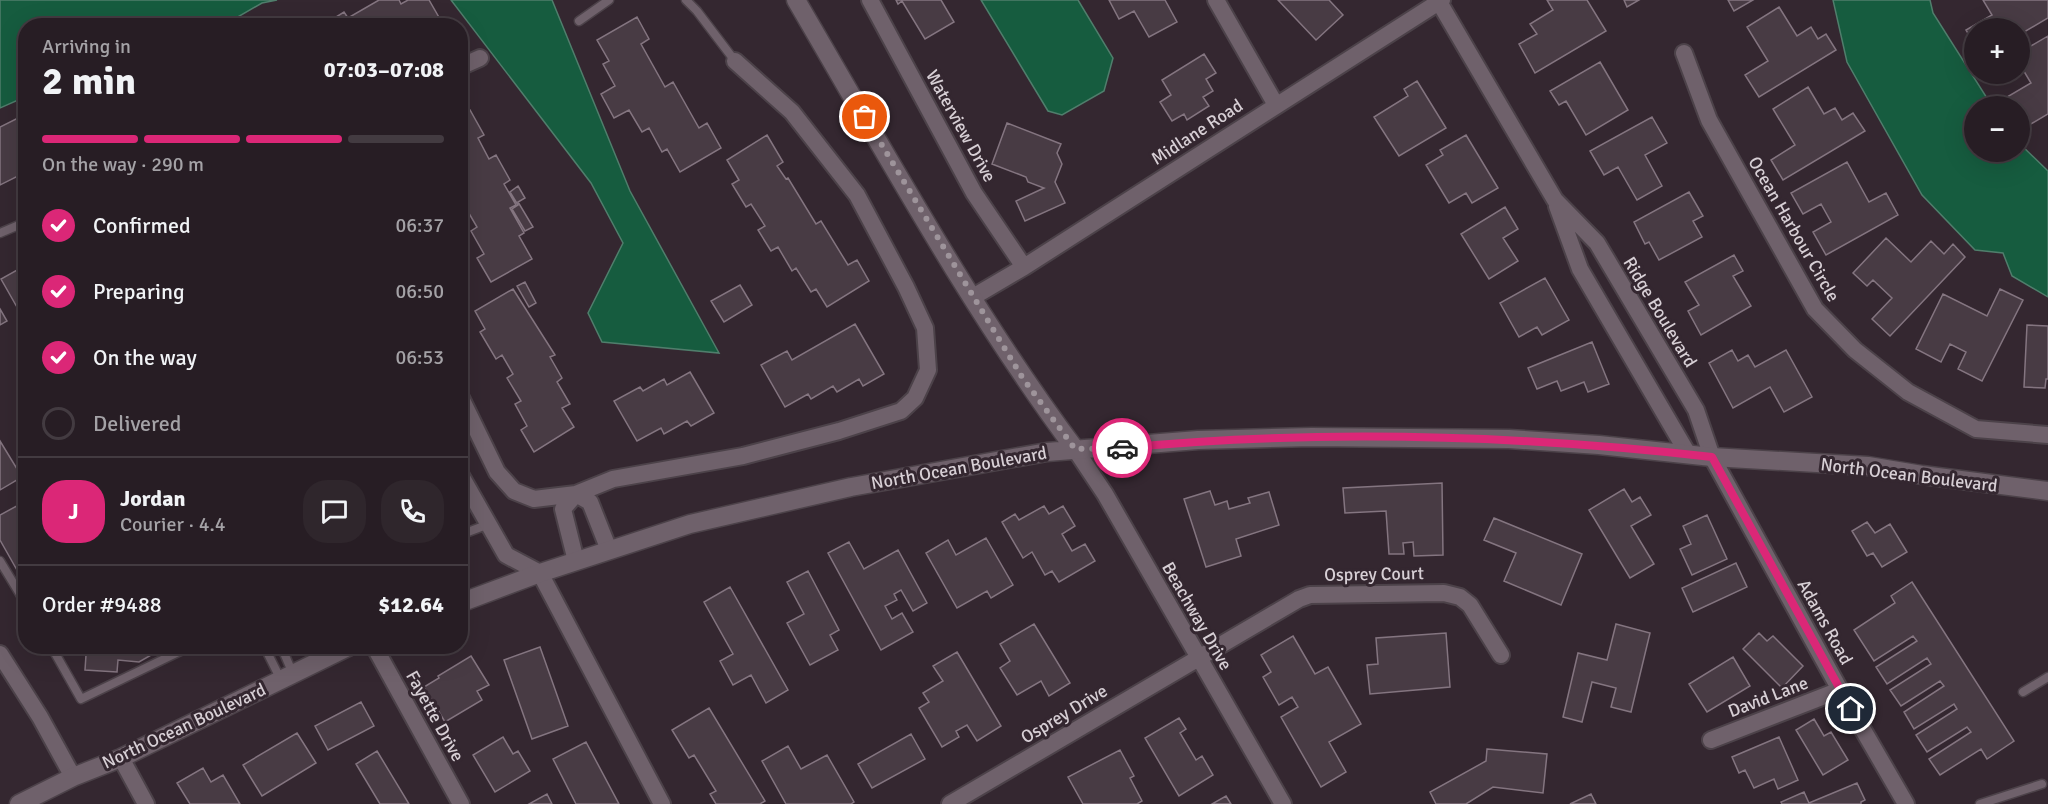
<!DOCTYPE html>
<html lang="en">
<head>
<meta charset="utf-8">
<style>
  :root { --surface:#271d24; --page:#2f262c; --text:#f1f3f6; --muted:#a4a2a6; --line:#433b41; --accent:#db2777 }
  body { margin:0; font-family:Signika,sans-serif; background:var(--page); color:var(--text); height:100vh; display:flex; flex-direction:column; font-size:22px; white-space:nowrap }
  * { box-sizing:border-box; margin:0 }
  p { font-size:20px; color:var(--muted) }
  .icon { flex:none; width:33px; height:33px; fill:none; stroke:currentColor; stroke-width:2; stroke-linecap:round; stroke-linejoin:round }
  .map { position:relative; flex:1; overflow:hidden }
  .panel { position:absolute; left:18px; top:18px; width:450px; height:636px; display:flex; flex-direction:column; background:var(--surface); border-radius:24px; box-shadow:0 6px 24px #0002,0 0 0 2px var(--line) }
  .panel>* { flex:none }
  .tools { position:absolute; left:1964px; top:18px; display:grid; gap:12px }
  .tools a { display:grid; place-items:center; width:66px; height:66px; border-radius:50%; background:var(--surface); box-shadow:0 6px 24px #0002,0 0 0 2px var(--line); font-size:30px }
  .pin { position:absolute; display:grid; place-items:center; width:51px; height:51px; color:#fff; margin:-26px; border:3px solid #fff; border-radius:50%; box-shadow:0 2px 6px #0007 }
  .courier { position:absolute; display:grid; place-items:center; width:60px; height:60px; margin:-30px; border:4px solid #db2777; border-radius:50%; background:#fff; color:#222; box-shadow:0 2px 8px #0007 }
  .head em { font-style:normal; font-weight:800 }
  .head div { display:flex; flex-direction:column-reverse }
  .head { display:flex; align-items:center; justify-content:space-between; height:102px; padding:0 24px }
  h1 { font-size:39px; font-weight:800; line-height:45px }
  .bar { display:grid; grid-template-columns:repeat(4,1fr); gap:9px 6px; align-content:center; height:72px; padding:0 24px }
  .bar i { height:8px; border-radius:4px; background:var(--line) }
  .bar .on { background:var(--accent) }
  .bar p { grid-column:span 4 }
  .line { display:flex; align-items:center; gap:15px; padding:0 24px; border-top:2px solid var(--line) }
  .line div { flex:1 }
  .round { display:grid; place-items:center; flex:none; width:63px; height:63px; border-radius:24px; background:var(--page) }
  ol { padding:0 24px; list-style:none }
  li { display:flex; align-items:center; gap:18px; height:66px }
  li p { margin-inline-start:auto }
  li .icon { padding:6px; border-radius:50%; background:var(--accent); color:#fff; stroke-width:4 }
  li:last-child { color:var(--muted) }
  li i { width:33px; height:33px; border:3px solid var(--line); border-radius:50% }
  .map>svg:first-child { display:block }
  .water { fill:#165c3f; stroke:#507e6c; stroke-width:1.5 }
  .building { fill:#483b44; stroke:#847580; stroke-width:1.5 }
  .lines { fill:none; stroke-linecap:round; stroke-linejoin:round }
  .service-casing { stroke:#4c4249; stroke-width:11 }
  .minor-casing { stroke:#4c4249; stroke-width:20 }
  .secondary-casing { stroke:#4c4249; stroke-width:21 }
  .service { stroke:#6f616b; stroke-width:8 }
  .minor { stroke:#6f616b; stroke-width:16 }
  .secondary { stroke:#6f616b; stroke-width:18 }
  .done { stroke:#9e949b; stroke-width:6; stroke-dasharray:0 10.8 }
  .route { stroke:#db2777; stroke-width:8 }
  .labels { text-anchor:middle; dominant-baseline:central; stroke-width:6; stroke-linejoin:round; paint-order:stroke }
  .street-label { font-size:18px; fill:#d7cfd5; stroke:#342730 }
</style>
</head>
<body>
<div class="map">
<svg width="2048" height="804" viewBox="0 0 2048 804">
  <rect width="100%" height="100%" fill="#342730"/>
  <path class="water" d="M0 0H277L262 3 224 25 26 26 25 56 21 58 25 69V97L0 108Z
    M451 0H552L630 191 719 353 602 342 588 313 623 243 591 183Z
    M981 0H1078L1113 58 1104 91 1062 115 1048 111Z
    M1833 0H1930L1933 13 1992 106H1974V152H2019V143L2048 171V297L2012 276 2003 253 1975 250 1922 195 1847 62Z"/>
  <path class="building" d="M379 0H399L401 4 408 0H429L444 26 323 25 344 12 348 18Z
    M896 0H941L954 22 925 39 902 1 898 4Z
    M1109 0H1165L1177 22 1149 37 1134 11 1119 19Z
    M1278 0H1329L1343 15 1316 40Z
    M1547 0H1587L1606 31 1535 73 1519 44 1537 34 1530 24 1553 10Z
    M1624 0H1639L1627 7Z
    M1728 0H1753L1734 11Z
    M1983 0H2048V18L2019 35V28H1974V43L1966 30 1992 15Z
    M1779 7 1797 36 1811 27 1818 39 1826 34 1836 50 1759 97 1745 75 1768 61 1747 27Z
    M637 17 649 39 641 44 665 87 673 82 699 128 707 123 721 148 680 172 667 149 662 152 649 128 642 132 629 110 614 118 601 94 615 86 603 64 609 61 597 40Z
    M2048 36V114L2024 128 2019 119V106H2012L2007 97 2031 83 2019 63V53Z
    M1204 54 1216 73 1206 79 1213 91 1203 97 1209 106 1187 120 1184 114 1172 121 1160 102 1171 95 1162 80Z
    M1600 62 1628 110 1586 135 1566 101 1559 105 1550 91Z
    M1417 81 1446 128 1399 156 1374 117 1408 96 1404 89Z
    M1808 87 1824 114 1835 108 1842 120 1853 113 1865 131 1783 180 1771 160 1795 145 1773 109Z
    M460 108 463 113 470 110 484 135 478 138 489 159 496 155 510 180 504 184 516 205 510 208 524 233 519 236 532 259 491 282 477 258 484 254 471 231 477 227 460 198Z
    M26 114V172L0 185V127Z
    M1652 117 1667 143 1645 155 1662 186 1637 200 1618 167 1604 175 1590 151Z
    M1007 123 1061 144 1057 153 1062 164 1055 182 1065 203 1025 221 1016 201 1044 188 1028 182 1026 177 992 164Z
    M767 135 783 162 777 166 786 179 788 178 816 224 821 221 848 265 857 260 869 281 827 307 816 289 811 292 796 268 792 271 778 247 771 251 758 230 765 226 751 204 746 207 732 184 739 180 727 160Z
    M1466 135 1498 188 1472 203 1466 193 1449 203 1426 165 1443 155 1440 150Z
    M1847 162 1869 202 1886 193 1898 215 1826 255 1813 232 1831 222 1821 204 1803 214 1791 193Z
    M518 186 525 198 518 202 533 227 525 231 512 209 518 205 510 192Z
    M1689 192 1703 216 1693 221 1702 237 1659 260 1649 242 1645 244 1634 222Z
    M1505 207 1518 229 1503 238 1518 261 1489 279 1461 234Z
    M1886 238 1911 262 1931 241 1944 254 1953 244 1965 257 1890 336 1872 319 1892 298 1873 280 1867 286 1853 273Z
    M1734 255 1743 271 1733 276 1751 306 1701 335 1688 311 1699 305 1685 282Z
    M26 265V323L1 279Z
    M1545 278 1569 320 1542 335 1537 327 1519 337 1500 303Z
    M525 282 536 303 529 307 517 286Z
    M740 285 752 305 724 322 711 301Z
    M513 289 555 355 550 357 562 378 557 382 570 404 562 408 574 427 534 452 521 430 527 426 515 404 521 401 507 378 513 374 502 355 496 359 480 332 485 329 475 311Z
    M2000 289 2023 300 1982 381 1958 369 1966 352 1950 344 1941 362 1916 349 1943 294 1987 316Z
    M0 309 7 321 0 325Z
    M855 324 884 374 863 386 859 379 837 392 833 386 811 399 808 394 785 407 761 365 787 351 792 360Z
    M2027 325 2048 326V379H2046L2045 388 2024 387Z
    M1592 342 1609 384 1588 392 1584 382 1561 391 1557 381 1537 389 1528 368Z
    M1732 350 1738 361 1748 355 1755 367 1786 350 1812 397 1784 412 1770 387 1733 408 1709 363Z
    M690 372 714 413 691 426 687 421 664 434 661 428 637 441 614 401 640 387 643 391 664 379 667 385Z
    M0 441 22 477 0 490Z
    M1442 483 1443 555 1414 556 1413 542 1403 543 1404 554H1389L1386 511 1345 513 1343 488Z
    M1624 489 1632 502 1640 497 1651 515 1631 526 1654 564 1630 578 1589 510Z
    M1210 491 1215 505 1227 501 1229 509 1250 503 1248 498 1269 492 1279 525 1236 539 1241 556 1206 567 1184 499Z
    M26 501V586L0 540V515Z
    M1044 506 1049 514 1063 506 1075 526 1062 534 1072 551 1085 544 1095 561 1059 582 1052 571 1045 575 1032 552 1023 558 1002 522 1015 514 1019 520Z
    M1707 515 1727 559 1692 575 1680 549 1691 544 1683 526Z
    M1494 518 1582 554 1561 605 1504 581 1516 553 1484 540Z
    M1867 522 1875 533 1890 524 1907 552 1882 567 1873 553 1867 556 1852 531Z
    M986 538 1013 585 991 598 987 591 957 608 926 553 948 540 956 555Z
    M849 542 864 569 898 550 927 603 913 611 901 590 894 594 897 600 885 606 892 619 902 613 913 632 881 650 828 553Z
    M1736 563 1747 587 1693 612 1682 588Z
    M808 571 839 630 830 635 838 650 810 665 787 623 804 614 787 582Z
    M1912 582 2014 741 1987 759 1981 749 1940 775 1929 759 1971 732 1967 727 1927 752 1916 735 1957 709 1954 704 1914 729 1904 712 1944 686 1940 681 1901 706 1890 690 1931 664 1927 658 1887 684 1876 667 1917 641 1913 636 1874 661 1854 630 1895 603 1891 596Z
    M730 587 788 690 766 703 751 675 733 685 720 661 733 654 704 602Z
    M1034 624 1070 683 1049 696 1041 681 1017 695 1000 668 1010 661 1000 644Z
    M1616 624 1650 633 1631 712 1611 707 1616 688 1592 682 1582 722 1563 717 1578 653 1607 660Z
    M1446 633 1450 687 1370 694 1367 665 1378 664 1376 638Z
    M1759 633 1767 641 1773 636 1803 666 1782 688 1743 649Z
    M1293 636 1315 674 1328 667 1361 724 1329 742 1346 772 1321 787 1281 717 1298 707 1292 697 1279 705 1263 677 1271 672 1261 655Z
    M58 646H167L139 662 118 660 117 672 85 670 86 655 62 654Z
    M540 647 568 726 532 739 504 660Z
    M957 652 1001 726 977 741 967 725 956 731 959 737 942 747 919 708 929 702 923 693 943 681 933 666Z
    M471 656 489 685 477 691 482 700 445 722 424 687 439 678 438 676Z
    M1733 657 1750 686 1707 712 1689 684Z
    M361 702 374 726 328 750 315 726Z
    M709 708 765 801 760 804H716L710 794 716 791 694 755 689 758 672 730Z
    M1179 718 1186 729 1180 733 1196 760 1202 756 1213 775 1179 796 1145 738Z
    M1814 719 1824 736 1831 732 1848 760 1823 775 1796 730Z
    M297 733 316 763 262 796 243 765Z
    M911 734 925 759 872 788 858 764Z
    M503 737 513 754 518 751 530 771 495 792 473 755Z
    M1779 737 1798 780 1778 789 1774 779 1754 788 1745 770 1739 773 1732 757Z
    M586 742 619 804H576L553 759Z
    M788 746 801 769 827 755 854 802 851 804H786L762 761Z
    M1487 749 1547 754 1543 793 1493 787 1466 804H1436L1430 792 1486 761Z
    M1120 750 1134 776 1130 778 1142 801 1137 804H1083L1068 777Z
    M377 751 409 804H380L356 764Z
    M203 768 211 782 223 775 240 804H190L177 783Z
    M1857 783 1865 800 1861 802V804H1782L1781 802 1804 792 1809 803Z
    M547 794 552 804H529Z
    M1591 794 1596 804H1570Z
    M1226 796 1231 804H1212Z"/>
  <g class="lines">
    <defs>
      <path id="service" d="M686 0 697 11 735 61
        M579 21 609 0
        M0 233 26 222
        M460 535 489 524
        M0 561 26 604
        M51 646 81 699 191 646
        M264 646 281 680
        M281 646 293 674
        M2023 692 2048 677
        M1980 804 2042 784"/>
      <path id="minor" d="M870 0 974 193 1024 267
        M1216 0 1276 105
        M1439 2 1555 200 1597 243 1696 410 1712 457 1840 690 1906 804
        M1684 53 1709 120 1815 309 1855 350 1908 392 1976 429 2048 435
        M460 67 480 58
        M1557 206 1580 269 1688 454
        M973 297 1024 267 1442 0
        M460 396 497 472 514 491 534 499 576 494 613 479 743 456 839 431 901 411 915 398 928 370 925 328 906 287 857 195 792 112 735 61
        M1075 449 1105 494 1283 804
        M460 474 506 555 540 573 662 804
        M576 561 563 509 576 494 590 502 609 550
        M374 646 461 804
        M0 654 40 717 73 777
        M1711 740 1840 690
        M121 758 146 804
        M950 804 1299 599 1310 595 1444 593 1460 597 1470 605 1501 655"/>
      <path id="secondary" d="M796 0C885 152 970 308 1075 449
        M460 603 540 573 690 524 851 487 1047 452 1198 440 1312 437 1509 439 1599 445 1712 457 1868 466 1922 475 2048 491
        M19 804 73 777 121 758 350 646"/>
    </defs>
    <use href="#service" class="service-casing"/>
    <use href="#minor" class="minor-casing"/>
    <use href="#secondary" class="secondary-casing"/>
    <use href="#service" class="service"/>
    <use href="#minor" class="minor"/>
    <use href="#secondary" class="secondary"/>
  </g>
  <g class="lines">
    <path class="done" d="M865 117 1022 377 1075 449 1122 448"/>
    <path class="route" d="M1122 448C1318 429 1517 435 1712 457L1851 709"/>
  </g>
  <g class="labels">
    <g class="street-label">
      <text transform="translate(961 126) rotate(61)">Waterview Drive</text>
      <text transform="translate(1197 132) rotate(-33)">Midlane Road</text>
      <text transform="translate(1794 229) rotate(60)">Ocean Harbour Circle</text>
      <text transform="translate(1660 312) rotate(59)">Ridge Boulevard</text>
      <text transform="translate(959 468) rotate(-10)">North Ocean Boulevard</text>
      <text transform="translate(1909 475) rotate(7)">North Ocean Boulevard</text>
      <text transform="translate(1374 574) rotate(-1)">Osprey Court</text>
      <text transform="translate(1197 616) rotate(60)">Beachway Drive</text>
      <text transform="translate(1825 622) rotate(61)">Adams Road</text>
      <text transform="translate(1768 697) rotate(-21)">David Lane</text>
      <text transform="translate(1064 714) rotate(-31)">Osprey Drive</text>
      <text transform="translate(435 716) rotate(61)">Fayette Drive</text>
      <text transform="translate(184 726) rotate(-25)">North Ocean Boulevard</text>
    </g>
  </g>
</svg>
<div class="tools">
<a>+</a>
<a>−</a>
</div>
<div class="pin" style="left:865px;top:117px;background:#ea580c"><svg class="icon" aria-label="bag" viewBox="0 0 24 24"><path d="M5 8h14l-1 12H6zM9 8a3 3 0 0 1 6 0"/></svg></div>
<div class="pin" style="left:1851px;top:709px;background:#1f2937"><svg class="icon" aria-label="home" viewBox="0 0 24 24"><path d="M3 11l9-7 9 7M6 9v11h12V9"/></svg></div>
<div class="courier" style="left:1122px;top:448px"><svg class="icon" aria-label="car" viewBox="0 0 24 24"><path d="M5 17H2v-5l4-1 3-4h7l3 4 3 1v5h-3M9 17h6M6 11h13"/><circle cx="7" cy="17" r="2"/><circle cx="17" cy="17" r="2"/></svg></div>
<section class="panel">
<div class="head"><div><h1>2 min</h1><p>Arriving in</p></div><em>07:03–07:08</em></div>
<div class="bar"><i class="on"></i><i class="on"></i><i class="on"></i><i></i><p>On the way · 290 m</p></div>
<ol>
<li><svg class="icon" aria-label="check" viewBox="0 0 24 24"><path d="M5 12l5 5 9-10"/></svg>Confirmed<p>06:37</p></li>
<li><svg class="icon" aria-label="check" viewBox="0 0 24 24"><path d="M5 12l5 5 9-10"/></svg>Preparing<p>06:50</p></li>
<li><svg class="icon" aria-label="check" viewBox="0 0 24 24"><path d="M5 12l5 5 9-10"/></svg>On the way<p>06:53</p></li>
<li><i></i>Delivered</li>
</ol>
<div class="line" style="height:108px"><b class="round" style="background:var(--accent);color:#fff">J</b><div><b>Jordan</b><p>Courier · 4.4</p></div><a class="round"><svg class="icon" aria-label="chat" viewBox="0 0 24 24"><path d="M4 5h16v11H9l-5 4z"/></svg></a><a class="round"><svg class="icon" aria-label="phone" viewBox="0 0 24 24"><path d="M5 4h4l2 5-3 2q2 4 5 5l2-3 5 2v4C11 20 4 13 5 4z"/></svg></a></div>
<div class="line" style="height:78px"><div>Order #9488</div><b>$12.64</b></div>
</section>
</div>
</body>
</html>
